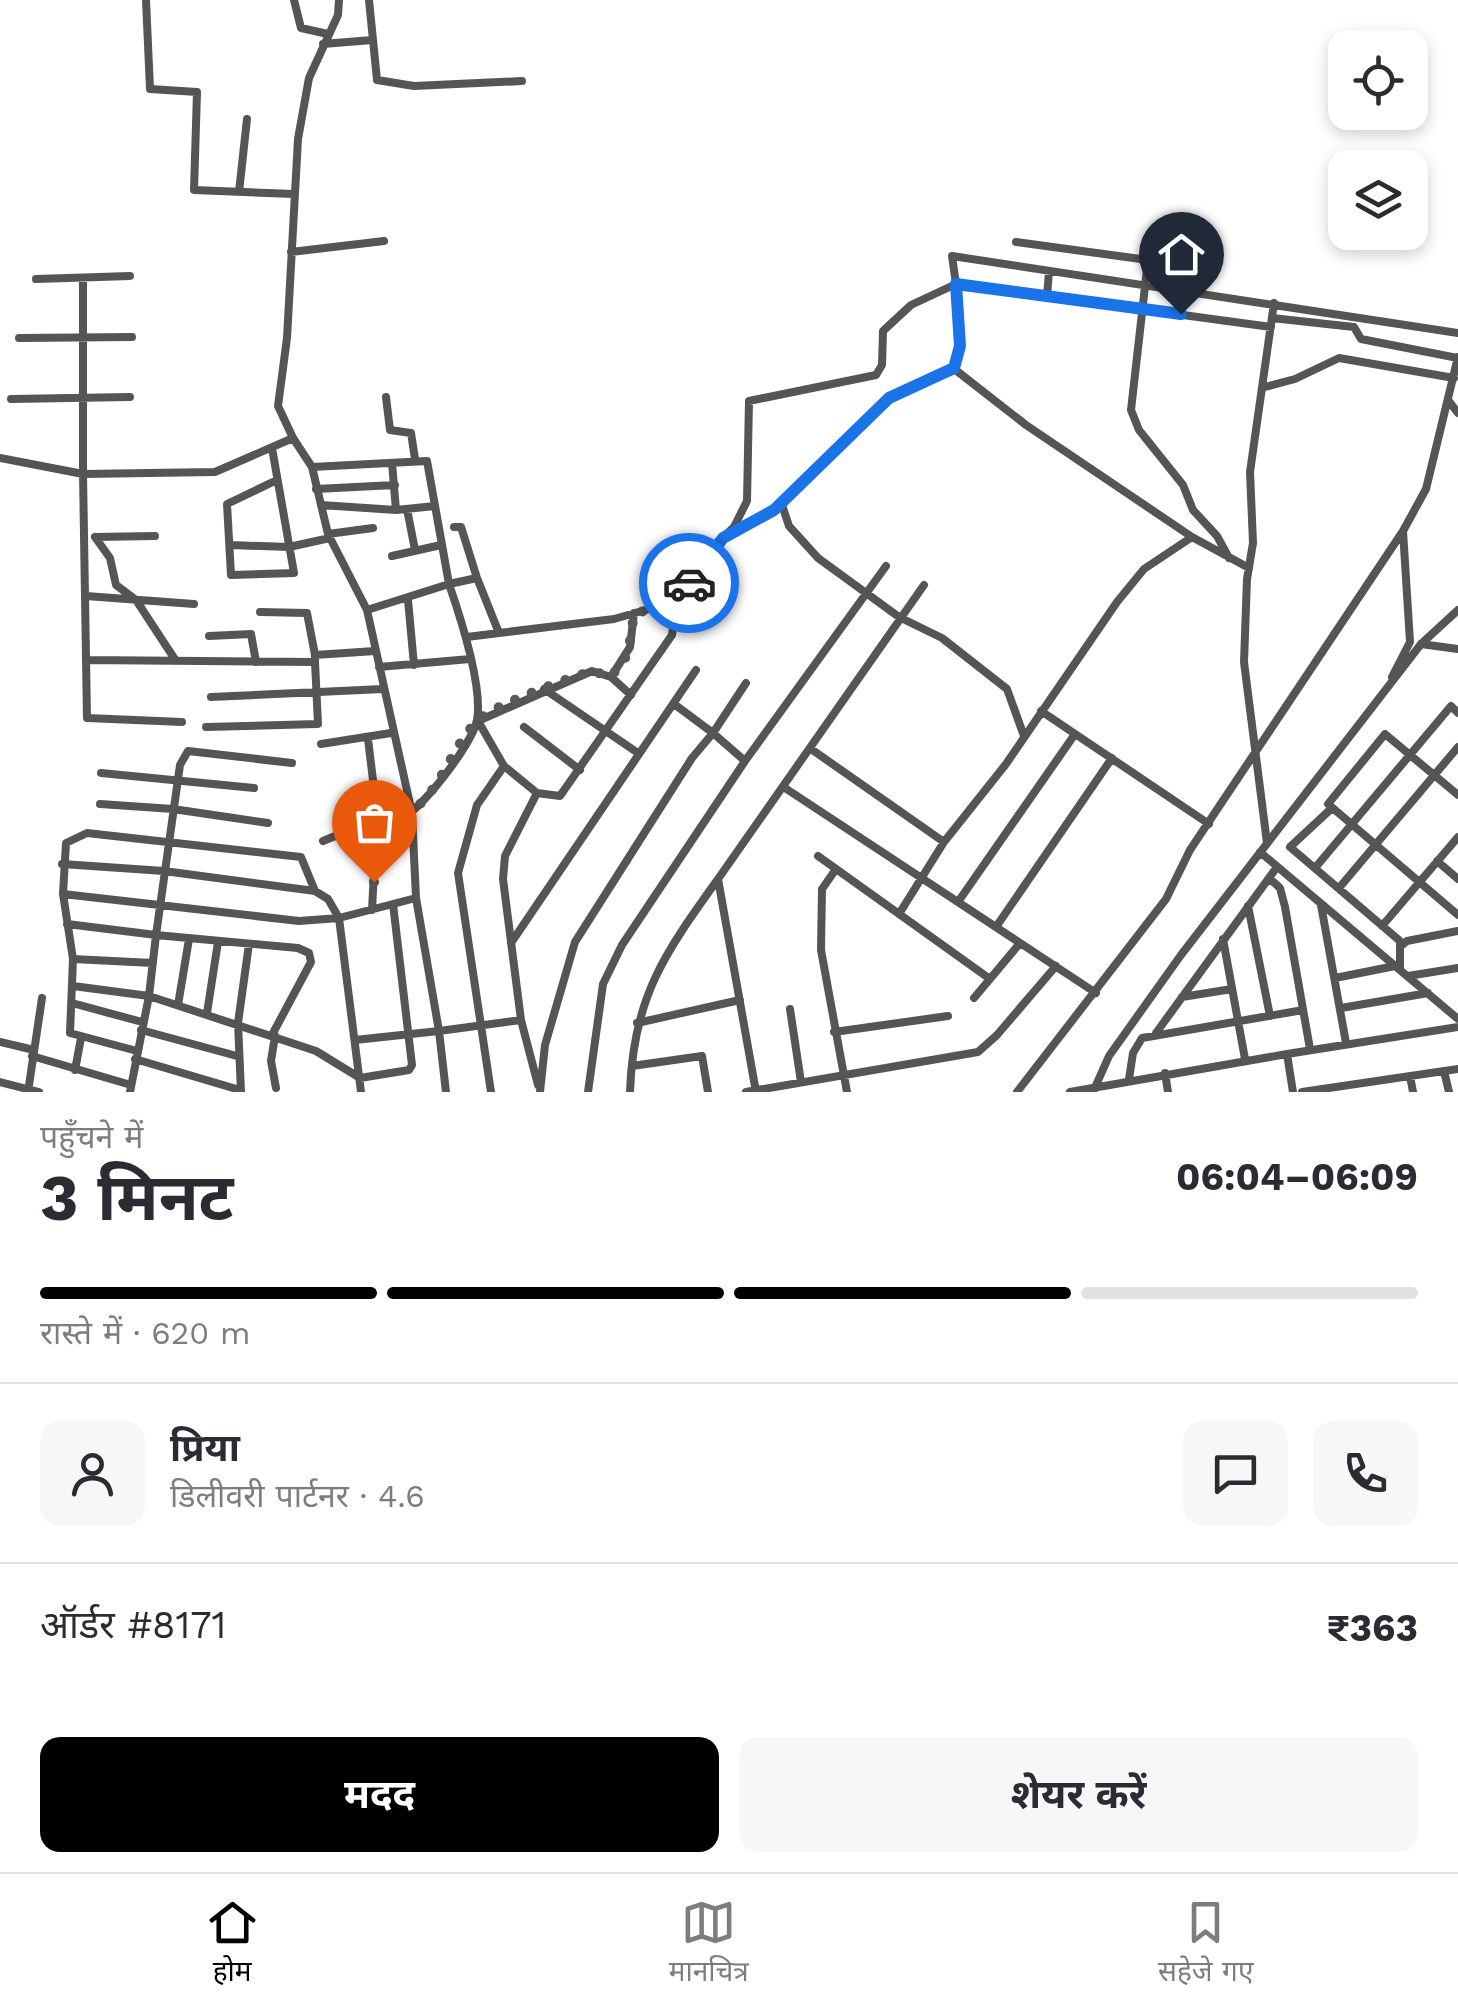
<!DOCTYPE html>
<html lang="hi">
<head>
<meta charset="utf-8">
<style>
  :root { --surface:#fff; --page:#f7f7f7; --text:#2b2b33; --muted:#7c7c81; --line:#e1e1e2; --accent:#000 }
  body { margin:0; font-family:"Work Sans","Noto Sans Devanagari",sans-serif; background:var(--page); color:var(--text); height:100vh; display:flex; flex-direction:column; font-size:38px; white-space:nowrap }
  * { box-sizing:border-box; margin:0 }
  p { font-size:32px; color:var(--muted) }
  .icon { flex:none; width:55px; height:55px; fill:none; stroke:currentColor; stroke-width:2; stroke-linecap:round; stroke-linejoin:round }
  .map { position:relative; height:1092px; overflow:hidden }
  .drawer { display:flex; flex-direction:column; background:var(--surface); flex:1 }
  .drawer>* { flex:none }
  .controls { position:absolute; left:1328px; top:30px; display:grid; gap:20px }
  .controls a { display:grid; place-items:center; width:100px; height:100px; border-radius:20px; background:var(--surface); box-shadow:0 5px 15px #0003; font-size:50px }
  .pin { position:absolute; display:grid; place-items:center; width:85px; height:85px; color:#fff; margin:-102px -42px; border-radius:50% 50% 50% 0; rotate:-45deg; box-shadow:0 0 10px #0007 }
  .pin .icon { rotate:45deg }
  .courier { position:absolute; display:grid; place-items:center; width:100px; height:100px; margin:-50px; border:8px solid #1a73e8; border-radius:50%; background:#fff; color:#222; box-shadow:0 2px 12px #0007 }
  .summary em { font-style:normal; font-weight:700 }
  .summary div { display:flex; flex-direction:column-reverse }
  .summary { display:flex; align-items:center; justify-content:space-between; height:170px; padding:0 40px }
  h1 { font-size:65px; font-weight:700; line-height:75px }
  .bar { display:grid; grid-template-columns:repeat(4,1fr); gap:15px 10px; align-content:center; height:120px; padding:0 40px }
  .bar i { height:12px; border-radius:8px; background:var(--line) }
  .bar .active { background:var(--accent) }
  .bar p { grid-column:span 4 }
  .line { display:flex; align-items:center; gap:25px; padding:0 40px; border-top:2px solid var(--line) }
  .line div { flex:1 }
  .round { display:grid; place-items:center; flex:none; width:105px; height:105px; border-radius:20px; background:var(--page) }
  .cta { display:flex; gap:20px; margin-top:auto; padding:20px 40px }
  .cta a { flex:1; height:115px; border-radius:20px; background:var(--accent); color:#fff; font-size:40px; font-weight:700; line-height:115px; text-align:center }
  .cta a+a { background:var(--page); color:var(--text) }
  .tabs { display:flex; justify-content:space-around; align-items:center; height:140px; border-top:2px solid var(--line); background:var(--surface); font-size:28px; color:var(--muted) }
  .tabs a { display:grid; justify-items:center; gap:5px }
  .tabs .active { color:var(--accent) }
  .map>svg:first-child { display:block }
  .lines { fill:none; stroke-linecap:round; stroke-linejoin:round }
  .minor { stroke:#555; stroke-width:8 }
  .done { stroke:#595959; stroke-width:10; stroke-dasharray:0 18 }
  .route { stroke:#1a73e8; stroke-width:12 }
</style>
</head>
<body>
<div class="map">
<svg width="1458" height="1092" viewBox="0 0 1458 1092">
  <rect width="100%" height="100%" fill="#fff"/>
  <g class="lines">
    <path class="minor" d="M146 0 150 89 197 92 194 190 294 194
      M294 0 301 28 328 34
      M369 0 377 80 414 86 522 81
      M323 44 372 40
      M239 192 247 119
      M1016 242 1148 260 1131 410 1139 430 1183 485 1193 510 1217 536 1229 558
      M291 252 384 241
      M36 279 130 276
      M1047 297 1049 271
      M1272 318 1354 327 1361 339 1458 358
      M19 338 132 337
      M953 368 1026 425 1192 537 1249 568
      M1265 387 1295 379 1339 358 1454 378
      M386 397 390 430 411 433 415 459
      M11 399 130 397
      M1448 400 1458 413
      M293 438 278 406 287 338 298 139 309 78 338 15 339 0
      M272 448 294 573 231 575 227 504 277 480
      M0 458 83 474V278
      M392 463 396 510
      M312 467 427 461 449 584 477 578 499 633 467 637
      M316 489 395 485
      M781 502 789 526 818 558 899 617 942 638 1007 689 1024 736
      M321 505 396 510 435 506
      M407 509 415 550
      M454 527H461L477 578
      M731 533 774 510 889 398 953 368 960 346 956 284 1271 327
      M328 534 373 528
      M95 537 110 558 116 585 136 600 176 661
      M95 537 155 536
      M230 545 289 547 330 538
      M392 556 441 545
      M86 596 194 604
      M408 600 414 665
      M260 612 307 613 315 655
      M499 633 614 619 677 601 712 548 734 527 747 501 749 401 876 375 882 365 883 331 911 305 956 284 952 256 1458 333
      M209 636 251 634 256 662
      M1421 644 1458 649
      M87 660 315 662V655L375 651
      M379 667 470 659
      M611 677 630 647 634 613
      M1392 677 1410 642 1403 531 1426 489 1458 357
      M544 689 638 753
      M211 697 383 689
      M674 704 713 733 746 683
      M1041 711 1209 824
      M182 722 87 718 83 474 215 472 293 438 312 467 328 534 367 610 412 813 416 898 339 918 361 1092
      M206 727 318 724 315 662
      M524 727 580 770
      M368 739 377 813 372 910
      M321 744 391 733
      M811 749 944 842
      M745 761 886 566
      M101 773 254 788
      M785 788 1096 993
      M537 793 504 766 478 721 592 671 611 677 631 695
      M1458 795 1385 734 1328 804 1458 915
      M100 804 173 809 268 823
      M1332 808 1290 847 1400 941V970
      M323 841C351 828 372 830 397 821 420 813 473 743 477 720 483 687 460 616 449 584L367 610
      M1267 843 1244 662 1247 579 1253 543 1250 472 1274 303
      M1260 852 1458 1019
      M818 856 990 979
      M1437 861 1458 879
      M62 864 164 871 315 891 328 899 339 918 299 921 63 894
      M1315 868 1451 706 1458 713
      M836 869 822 889 821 950 847 1092
      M1269 878 1280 888 1285 907 1310 1049
      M1339 888 1458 747
      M416 898 439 1031 521 1020 538 1085
      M958 902 1075 734
      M1321 905 1346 1043
      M1248 906 1270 1016
      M899 914 944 842 1006 764 1117 602 1144 569 1192 537
      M67 924 156 935 180 765 188 751 292 763
      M1382 926 1458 837
      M996 927 1112 758
      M1223 939 1245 1059
      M511 943 696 670
      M1401 946 1407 941 1458 931
      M73 959 153 963
      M1408 976 1458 968
      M1335 978 1395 966
      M73 986 149 996 156 935 298 948 309 953 311 962 272 1035
      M1182 997 1232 989
      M974 998 1020 943
      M72 1003 142 1022
      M178 1005 189 939
      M1341 1008 1428 993
      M790 1009 801 1082
      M207 1013 218 942
      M521 1020 503 879 505 856 537 793 560 796 672 635 677 601
      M637 1023 740 1000
      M141 1030 237 1056
      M834 1032 948 1016
      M1156 1033 1277 867
      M275 1036 271 1061 276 1088
      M355 1040 439 1031 446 1092
      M0 1042 34 1050
      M137 1051 70 1033 73 959 63 894 66 843 87 833 301 857 315 891
      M32 1056 131 1085
      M135 1059 240 1090
      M632 1066 702 1056 708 1092
      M75 1070 81 1038
      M1444 1071 1449 1092
      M1165 1073 1168 1092
      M1410 1076 1413 1092
      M1129 1079 1133 1053 1142 1038 1303 1010
      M0 1082 39 1092
      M28 1092 42 998
      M130 1092 149 996 316 1051 360 1078 409 1070 412 1065 393 904
      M241 1092 238 1023 249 944
      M491 1092 458 873 477 805 504 766
      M540 1092 545 1045 575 942 692 758 713 733 745 761 622 945 603 984 588 1092
      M630 1092C633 997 665 953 718 879
      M746 1092 978 1052 997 1035 1056 966
      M756 1092 718 879 924 585
      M1017 1092 1166 899 1190 850 1403 531
      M1070 1092 1287 1054
      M1093 1092 1109 1056 1181 955 1421 644 1458 610
      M1293 1092 1287 1054 1458 1027
      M1302 1092 1458 1069"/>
  </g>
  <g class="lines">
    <path class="done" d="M374 882 376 824C437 817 441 760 476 722 492 705 567 679 592 671L611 677 628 654 634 614 677 601 689 583"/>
    <path class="route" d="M689 583 723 538 774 510 889 398 954 368 960 346 956 284 1181 314"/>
  </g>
</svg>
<div class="controls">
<a><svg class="icon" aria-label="locate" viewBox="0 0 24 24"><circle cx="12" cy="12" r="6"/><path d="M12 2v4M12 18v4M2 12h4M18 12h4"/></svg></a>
<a><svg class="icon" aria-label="layers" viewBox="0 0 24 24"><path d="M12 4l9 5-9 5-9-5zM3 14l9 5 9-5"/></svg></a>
</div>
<div class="pin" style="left:374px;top:882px;background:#ea580c"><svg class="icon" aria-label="bag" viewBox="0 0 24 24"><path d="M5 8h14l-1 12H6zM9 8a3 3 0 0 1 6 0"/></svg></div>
<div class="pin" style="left:1181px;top:314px;background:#1f2937"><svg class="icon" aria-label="home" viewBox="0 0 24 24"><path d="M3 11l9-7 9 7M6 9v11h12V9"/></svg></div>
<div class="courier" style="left:689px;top:583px"><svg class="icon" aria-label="car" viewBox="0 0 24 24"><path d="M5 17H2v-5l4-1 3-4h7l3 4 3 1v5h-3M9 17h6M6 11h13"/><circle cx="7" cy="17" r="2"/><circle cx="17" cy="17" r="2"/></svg></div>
</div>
<section class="drawer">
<div class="summary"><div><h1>3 मिनट</h1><p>पहुँचने में</p></div><em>06:04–06:09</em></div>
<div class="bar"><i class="active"></i><i class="active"></i><i class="active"></i><i></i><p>रास्ते में · 620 m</p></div>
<div class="line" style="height:180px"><a class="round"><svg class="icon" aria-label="person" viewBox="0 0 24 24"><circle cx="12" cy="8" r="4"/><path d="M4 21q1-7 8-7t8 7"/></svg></a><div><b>प्रिया</b><p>डिलीवरी पार्टनर · 4.6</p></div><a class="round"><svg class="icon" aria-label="chat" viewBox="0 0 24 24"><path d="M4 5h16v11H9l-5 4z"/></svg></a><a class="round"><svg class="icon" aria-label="phone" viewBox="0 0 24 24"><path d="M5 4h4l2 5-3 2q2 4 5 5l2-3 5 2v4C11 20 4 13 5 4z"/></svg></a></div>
<div class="line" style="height:130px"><div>ऑर्डर #8171</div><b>₹363</b></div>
<div class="cta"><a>मदद</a><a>शेयर करें</a></div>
</section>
<nav class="tabs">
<a class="active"><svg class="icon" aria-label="home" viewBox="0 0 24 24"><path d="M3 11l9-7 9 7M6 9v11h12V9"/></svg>होम</a>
<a><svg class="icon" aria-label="map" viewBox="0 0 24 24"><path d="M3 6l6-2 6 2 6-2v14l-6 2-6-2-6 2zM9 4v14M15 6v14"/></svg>मानचित्र</a>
<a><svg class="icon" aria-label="saved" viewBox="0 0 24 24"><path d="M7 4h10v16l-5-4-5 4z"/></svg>सहेजे गए</a>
</nav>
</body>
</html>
